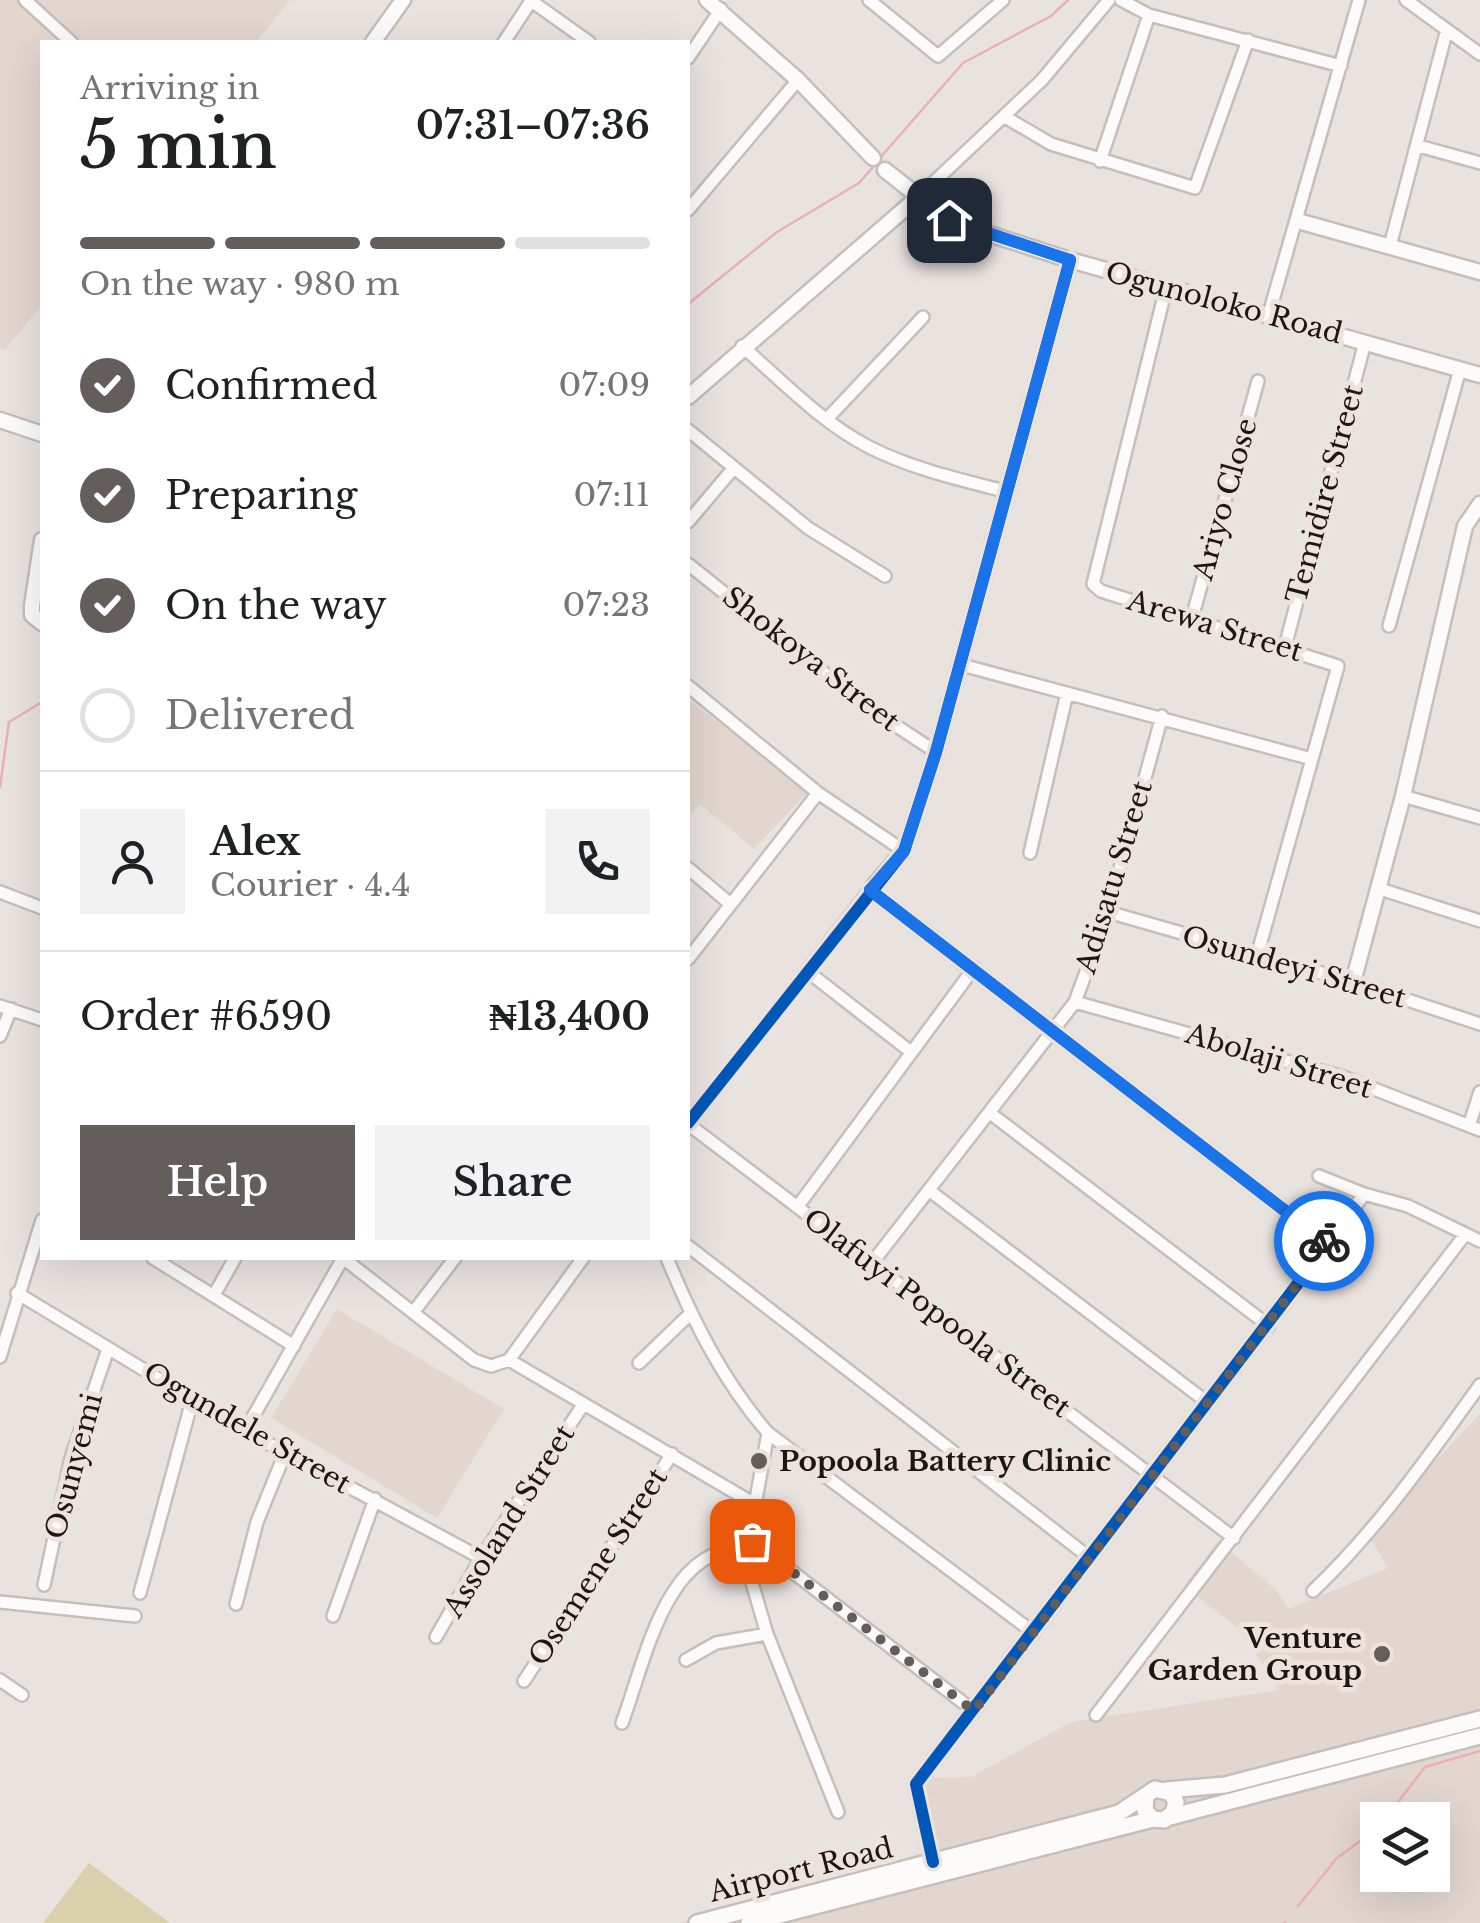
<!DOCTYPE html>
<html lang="en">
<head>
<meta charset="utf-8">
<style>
  :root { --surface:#fff; --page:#f2f2f2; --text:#202124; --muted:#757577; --line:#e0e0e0; --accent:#635e5c }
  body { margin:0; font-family:"Libre Baskerville",serif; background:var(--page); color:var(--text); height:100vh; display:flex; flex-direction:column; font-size:38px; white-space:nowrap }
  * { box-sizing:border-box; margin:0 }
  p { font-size:32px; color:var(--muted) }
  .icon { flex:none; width:55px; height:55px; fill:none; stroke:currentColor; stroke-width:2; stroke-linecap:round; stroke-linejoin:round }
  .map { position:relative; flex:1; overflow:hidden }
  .drawer { position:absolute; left:40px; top:40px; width:650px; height:1220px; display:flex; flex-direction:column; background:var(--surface); border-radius:0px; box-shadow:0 10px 40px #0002 }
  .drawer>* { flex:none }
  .controls { position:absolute; left:1360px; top:1802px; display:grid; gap:20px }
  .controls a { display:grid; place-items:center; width:90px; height:90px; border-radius:0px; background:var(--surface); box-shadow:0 10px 40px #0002; font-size:50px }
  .pin { position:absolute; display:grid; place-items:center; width:85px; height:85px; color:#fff; margin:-42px; border-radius:20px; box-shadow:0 5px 15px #0006 }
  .courier { position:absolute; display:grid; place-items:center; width:100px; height:100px; margin:-50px; border:8px solid #1a73e8; border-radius:50%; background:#fff; color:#222; box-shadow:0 2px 12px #0007 }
  .summary em { font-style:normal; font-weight:600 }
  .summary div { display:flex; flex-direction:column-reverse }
  .summary { display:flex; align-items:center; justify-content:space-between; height:170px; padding:0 40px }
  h1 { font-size:65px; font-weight:600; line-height:75px }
  .bar { display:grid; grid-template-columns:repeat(4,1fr); gap:15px 10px; align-content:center; height:120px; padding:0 40px }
  .bar i { height:12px; border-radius:8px; background:var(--line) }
  .bar .active { background:var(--accent) }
  .bar p { grid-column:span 4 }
  .line { display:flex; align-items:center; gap:25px; padding:0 40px; border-top:2px solid var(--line) }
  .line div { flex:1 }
  .round { display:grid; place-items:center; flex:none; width:105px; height:105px; border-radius:0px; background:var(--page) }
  ol { padding:0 40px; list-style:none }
  li { display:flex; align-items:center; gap:30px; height:110px }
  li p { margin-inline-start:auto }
  li .icon { padding:10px; border-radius:50%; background:var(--accent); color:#fff; stroke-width:4 }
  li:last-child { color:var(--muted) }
  li i { width:55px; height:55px; border:5px solid var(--line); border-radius:50% }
  .action { display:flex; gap:20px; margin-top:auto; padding:20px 40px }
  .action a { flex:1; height:115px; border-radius:0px; background:var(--accent); color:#fff; font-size:40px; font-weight:600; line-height:115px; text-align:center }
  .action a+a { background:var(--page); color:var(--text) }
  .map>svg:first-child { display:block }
  .built { fill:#e3d6cf; fill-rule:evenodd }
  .green { fill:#dad0ab }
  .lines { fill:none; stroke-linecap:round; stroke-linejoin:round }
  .stream { stroke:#ecaeb9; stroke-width:2.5 }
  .minor-casing { stroke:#c4bfbd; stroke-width:16 }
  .tertiary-casing { stroke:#c4bfbd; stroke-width:19 }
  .secondary-casing { stroke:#c4bfbd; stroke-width:20 }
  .minor { stroke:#fcfbfa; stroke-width:11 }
  .tertiary { stroke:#fcfbfa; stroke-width:14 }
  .secondary { stroke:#fcfbfa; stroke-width:15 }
  .cycleway-casing { stroke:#ede2dc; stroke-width:19 }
  .cycleway { stroke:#0057b8; stroke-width:12 }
  .done { stroke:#635e5c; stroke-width:10; stroke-dasharray:0 18 }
  .route { stroke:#1a73e8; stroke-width:12 }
  .poi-dot { fill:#635e5c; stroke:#ede2dc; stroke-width:4 }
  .labels { text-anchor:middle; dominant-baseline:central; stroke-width:10; stroke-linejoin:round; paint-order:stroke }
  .street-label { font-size:28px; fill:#1b1715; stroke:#ede2dc }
  .poi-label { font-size:28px; font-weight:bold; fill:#1b1715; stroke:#ede2dc; text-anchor:start }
</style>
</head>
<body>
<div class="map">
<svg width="1480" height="1923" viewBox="0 0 1480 1923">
  <rect width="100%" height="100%" fill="#e9e3e0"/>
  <path class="built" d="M0 0H290L256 42H42V305L4 351 0 348Z
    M688 699 808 792 754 849 700 804 688 818Z
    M337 1309 504 1409 437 1518 271 1418Z
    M1480 1414V1923H678L933 1850 912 1778 971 1777 1071 1722 1279 1690 1239 1629 1184 1586 1218 1541 1275 1589 1289 1609 1388 1568 1367 1533ZM1378 1820H1432V1875H1378Z"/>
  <path class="green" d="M89 1863 170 1923H43Z"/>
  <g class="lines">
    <path class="stream" d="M879 159 963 63 1051 16 1068 0
      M688 304 777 232 859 183 874 166
      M0 787 9 722 42 702
      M1384 1820 1425 1767 1480 1751
      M1298 1906 1337 1858 1378 1828
      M1284 1923 1285 1922"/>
    <defs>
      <path id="minor" d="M25 0 71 42
        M530 0 589 42
        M869 0 938 56 1003 0
        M1121 0 1149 15 1341 66
        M1406 0 1480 54
        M504 42 531 1
        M688 58 721 9
        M1005 117 1051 144 1195 188 1248 40
        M1419 146 1480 163
        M1100 161 1149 15
        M916 199 1042 80 1109 0
        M688 210 798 80
        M1390 246 1446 33
        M1166 288 1093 584 1101 591 1338 666 1257 956
        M1269 314 1359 0
        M742 346C782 381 822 423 869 447 912 469 962 480 1008 492
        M827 419 923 317
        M688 430 808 528 885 576
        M688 522 732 470
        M688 564 863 704 936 752
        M1192 618 1258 381
        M1389 626 1460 369
        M1285 647 1365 342
        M958 664 1312 759
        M688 686 818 793 904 851
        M1403 796 1480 818
        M1030 853 1067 693
        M688 868 729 903
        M1377 888 1480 921
        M0 892 42 908
        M1108 912 1353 982 1480 1024
        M688 959 818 793
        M807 971 911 1052
        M1075 1002 1343 1077 1480 1130
        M0 1006 42 1020
        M0 1036 11 1009
        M990 1113 1269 1326
        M688 1123 870 890
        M688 1124 1234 1538
        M1469 1126 1480 1092
        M1319 1176 1364 1194
        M930 1191 1208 1403
        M798 1206 974 968
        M1328 1244 1364 1194 1408 1206 1480 1241
        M688 1246 1090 1558
        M153 1258 294 1346
        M343 1258 474 1360 491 1366 509 1360 758 1506
        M667 1258C693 1321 723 1381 768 1433L1034 1633
        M872 1263 1075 1002 1108 912 1162 716
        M17 1293 245 1431 481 1558
        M214 1295 235 1258
        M415 1310 455 1258
        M0 1357 42 1220
        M509 1360 583 1258
        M639 1363 690 1314
        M245 1431 343 1258
        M768 1433 747 1549 750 1576 767 1634 838 1812
        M752 1541 974 1711
        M44 1585 71 1458 108 1349
        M1313 1591C1378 1529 1428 1457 1480 1385
        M140 1593 193 1397
        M0 1602 135 1616
        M236 1604 257 1522 285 1453
        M333 1616 375 1499
        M436 1637 481 1558 583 1405
        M686 1660 716 1643 767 1634
        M0 1680 22 1695
        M524 1681 672 1454
        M1096 1715 1464 1236
        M622 1723C645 1662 666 1543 747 1549"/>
      <path id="tertiary" d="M707 0 798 80 873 158
        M373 42 403 0
        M885 170 949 221 1070 260 1480 375
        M1298 221 1480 272
        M688 397 916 199
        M0 420 42 434
        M42 540 32 606V615L42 623
        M1353 982 1403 796 1465 526 1480 504
        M933 1862 916 1784 1328 1244 870 890 904 851 936 752 1070 260"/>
      <path id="secondary" d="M1166 1790 1225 1785 1480 1719
        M1170 1817 1480 1736
        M697 1923 1119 1813 1155 1789 1171 1793 1176 1802 1173 1813 1164 1820 1153 1819 1145 1811 1146 1795
        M749 1923 1153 1819"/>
    </defs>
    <use href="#minor" class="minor-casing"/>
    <use href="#tertiary" class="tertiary-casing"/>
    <use href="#secondary" class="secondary-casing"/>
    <use href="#minor" class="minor"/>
    <use href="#tertiary" class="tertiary"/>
    <use href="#secondary" class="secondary"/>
    <defs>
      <path id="cycleway" d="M870 890 1328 1244 916 1784 933 1862
        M688 1123 904 851 936 752 1070 260"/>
    </defs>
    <use href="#cycleway" class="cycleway-casing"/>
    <use href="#cycleway" class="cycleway"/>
  </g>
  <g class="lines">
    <path class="done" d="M752 1541 974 1711 1328 1244 1324 1241"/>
    <path class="route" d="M949 220 1070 260 936 752 904 851 870 890 1324 1241"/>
  </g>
  <g class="poi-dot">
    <circle cx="759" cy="1461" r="10"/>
    <circle cx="1382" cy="1654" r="10"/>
  </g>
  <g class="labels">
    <g class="street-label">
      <text transform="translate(1224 303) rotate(15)">Ogunoloko Road</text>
      <text transform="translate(1325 494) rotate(-75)">Temidire Street</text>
      <text transform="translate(1225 499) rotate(-74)">Ariyo Close</text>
      <text transform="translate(1215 626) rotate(17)">Arewa Street</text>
      <text transform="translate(811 659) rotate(38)">Shokoya Street</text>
      <text transform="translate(1114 877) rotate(-73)">Adisatu Street</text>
      <text transform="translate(1294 967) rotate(16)">Osundeyi Street</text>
      <text transform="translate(1279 1061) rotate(17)">Abolaji Street</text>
      <text transform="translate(937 1313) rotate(37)">Olafuyi Popoola Street</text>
      <text transform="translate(247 1428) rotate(30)">Ogundele Street</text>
      <text transform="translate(74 1466) rotate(-75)">Osunyemi</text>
      <text transform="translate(509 1521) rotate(-58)">Assoland Street</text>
      <text transform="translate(598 1567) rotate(-57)">Osemene Street</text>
      <text transform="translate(801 1870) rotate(-14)">Airport Road</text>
    </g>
    <g class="poi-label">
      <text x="779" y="1461">Popoola Battery Clinic</text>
      <text x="1362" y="1638" text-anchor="end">Venture<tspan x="1362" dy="32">Garden Group</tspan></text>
    </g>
  </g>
</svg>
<div class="controls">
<a><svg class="icon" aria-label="layers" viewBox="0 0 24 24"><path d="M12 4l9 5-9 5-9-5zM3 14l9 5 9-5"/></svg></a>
</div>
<div class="pin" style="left:752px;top:1541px;background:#ea580c"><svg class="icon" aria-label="bag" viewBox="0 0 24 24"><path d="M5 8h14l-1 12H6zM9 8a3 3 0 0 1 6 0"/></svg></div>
<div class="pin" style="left:949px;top:220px;background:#1f2937"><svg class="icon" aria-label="home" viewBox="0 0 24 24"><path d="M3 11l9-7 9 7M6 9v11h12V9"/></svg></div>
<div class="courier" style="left:1324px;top:1241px"><svg class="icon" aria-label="bike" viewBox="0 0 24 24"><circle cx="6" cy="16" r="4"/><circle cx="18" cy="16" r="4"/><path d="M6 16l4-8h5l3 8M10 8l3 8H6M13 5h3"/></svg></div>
<section class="drawer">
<div class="summary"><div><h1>5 min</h1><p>Arriving in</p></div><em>07:31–07:36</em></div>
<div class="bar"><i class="active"></i><i class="active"></i><i class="active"></i><i></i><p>On the way · 980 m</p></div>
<ol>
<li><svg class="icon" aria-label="check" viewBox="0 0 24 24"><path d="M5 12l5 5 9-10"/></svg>Confirmed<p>07:09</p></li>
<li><svg class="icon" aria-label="check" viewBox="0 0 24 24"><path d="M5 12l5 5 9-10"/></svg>Preparing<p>07:11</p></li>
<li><svg class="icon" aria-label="check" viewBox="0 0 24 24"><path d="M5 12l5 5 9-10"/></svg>On the way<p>07:23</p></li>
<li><i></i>Delivered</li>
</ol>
<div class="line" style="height:180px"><a class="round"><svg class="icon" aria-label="person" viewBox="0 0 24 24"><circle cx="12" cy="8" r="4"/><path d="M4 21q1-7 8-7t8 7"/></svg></a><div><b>Alex</b><p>Courier · 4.4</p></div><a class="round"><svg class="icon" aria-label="phone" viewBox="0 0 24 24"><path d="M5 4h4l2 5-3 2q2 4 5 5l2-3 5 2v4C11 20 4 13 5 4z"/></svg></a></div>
<div class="line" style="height:130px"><div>Order #6590</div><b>₦13,400</b></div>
<div class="action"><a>Help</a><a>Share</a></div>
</section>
</div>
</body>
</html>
